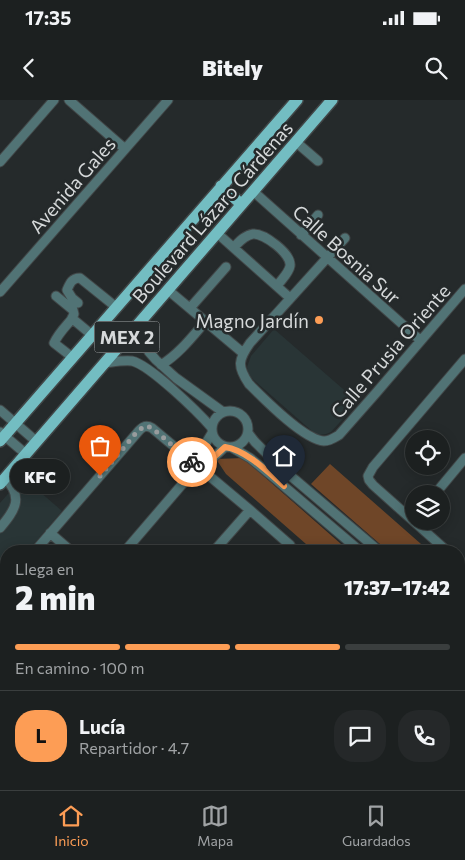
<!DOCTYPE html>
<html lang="es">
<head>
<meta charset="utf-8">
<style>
  :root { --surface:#1c2020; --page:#252829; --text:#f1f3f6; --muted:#a0a3a5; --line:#3a3e3e; --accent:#fd9d55 }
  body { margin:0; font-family:Commissioner,sans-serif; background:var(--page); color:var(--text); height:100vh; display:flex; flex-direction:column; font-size:19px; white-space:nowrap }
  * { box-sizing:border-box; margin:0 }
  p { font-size:16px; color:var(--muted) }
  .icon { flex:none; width:28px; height:28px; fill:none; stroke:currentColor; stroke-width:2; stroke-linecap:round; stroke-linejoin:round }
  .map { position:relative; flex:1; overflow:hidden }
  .drawer { position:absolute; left:0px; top:445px; width:465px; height:245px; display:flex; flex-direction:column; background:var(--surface); border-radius:20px 20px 0 0; box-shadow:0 2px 12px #0003,0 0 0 1px var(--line) }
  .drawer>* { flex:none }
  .fabs { position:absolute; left:405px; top:330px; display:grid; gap:10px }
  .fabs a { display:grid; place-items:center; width:45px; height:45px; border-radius:50%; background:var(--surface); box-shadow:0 2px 12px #0003,0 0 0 1px var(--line); font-size:25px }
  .pin { position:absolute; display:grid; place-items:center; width:42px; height:42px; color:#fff; margin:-51px -21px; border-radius:50% 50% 50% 0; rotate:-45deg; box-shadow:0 0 5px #0007 }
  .pin .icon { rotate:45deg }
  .courier { position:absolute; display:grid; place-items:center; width:50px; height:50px; margin:-25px; border:4px solid #fd9d55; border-radius:50%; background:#fff; color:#222; box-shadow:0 1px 6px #0007 }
  .bubble { position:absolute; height:35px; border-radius:18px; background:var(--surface); box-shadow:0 2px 12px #0003,0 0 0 1px var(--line); font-size:16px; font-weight:800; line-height:35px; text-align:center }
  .headline em { font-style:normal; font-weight:800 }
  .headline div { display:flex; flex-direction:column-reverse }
  .headline { display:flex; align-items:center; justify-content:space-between; height:85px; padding:0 15px }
  h1 { font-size:32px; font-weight:800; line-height:38px }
  .bar { display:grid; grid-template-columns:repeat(4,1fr); gap:8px 5px; align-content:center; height:60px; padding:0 15px }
  .bar i { height:6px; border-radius:4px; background:var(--line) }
  .bar .active { background:var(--accent) }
  .bar p { grid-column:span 4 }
  .line { display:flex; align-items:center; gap:12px; padding:0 15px; border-top:1px solid var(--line) }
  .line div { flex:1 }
  .round { display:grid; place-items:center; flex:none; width:52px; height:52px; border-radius:20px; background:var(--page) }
  .status { display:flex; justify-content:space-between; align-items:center; height:35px; padding:0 25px; background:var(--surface); direction:ltr }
  .status svg { height:14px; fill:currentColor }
  header { display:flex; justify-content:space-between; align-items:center; height:65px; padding:0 15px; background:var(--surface); font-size:22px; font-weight:800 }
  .dock { display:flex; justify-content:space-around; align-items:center; height:70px; border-top:1px solid var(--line); background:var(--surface); font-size:14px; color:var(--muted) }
  .dock a { display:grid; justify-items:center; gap:2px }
  .dock .active { color:var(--accent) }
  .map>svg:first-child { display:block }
  .built { fill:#293536 }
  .green { fill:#6f4628 }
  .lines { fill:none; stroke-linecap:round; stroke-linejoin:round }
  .minor-casing { stroke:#414647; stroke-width:11 }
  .major-casing { stroke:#414647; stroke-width:14 }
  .minor { stroke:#517375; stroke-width:9 }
  .major { stroke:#73bdc2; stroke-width:11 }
  .done { stroke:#989c9d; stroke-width:5; stroke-dasharray:0 9 }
  .route { stroke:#fd9d55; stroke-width:6 }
  .poi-dot { fill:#fd9d55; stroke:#252a2b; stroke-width:2 }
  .labels { text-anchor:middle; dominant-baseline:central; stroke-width:5; stroke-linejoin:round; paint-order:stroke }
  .shield { fill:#252a2b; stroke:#a1a4a6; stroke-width:1 }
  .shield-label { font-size:18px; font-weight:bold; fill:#d6d9da }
  .street-label { font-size:19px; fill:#d6d9da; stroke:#252a2b }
  .poi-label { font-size:19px; fill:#d6d9da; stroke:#252a2b; text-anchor:end }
</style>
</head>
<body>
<div class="status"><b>17:35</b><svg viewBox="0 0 49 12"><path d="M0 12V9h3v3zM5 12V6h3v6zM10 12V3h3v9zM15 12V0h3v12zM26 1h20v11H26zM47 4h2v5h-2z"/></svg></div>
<header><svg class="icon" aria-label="back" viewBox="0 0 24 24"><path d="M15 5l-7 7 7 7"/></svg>Bitely<svg class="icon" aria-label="search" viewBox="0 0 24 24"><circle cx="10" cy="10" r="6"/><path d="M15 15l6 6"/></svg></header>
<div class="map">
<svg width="465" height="690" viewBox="0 0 465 690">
  <rect width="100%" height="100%" fill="#252a2b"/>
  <path class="built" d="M274 229 358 302 331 332 326 334 319 335 313 332 248 275 247 267 251 256Z
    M21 379 30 387 32 385 62 411 28 451H6V476L0 484V403Z"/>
  <path class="green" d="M243 358 349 451H314L226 374 216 359Z
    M330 364 429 451H388L311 384Z
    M465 479V574L461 579 459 577V486Z"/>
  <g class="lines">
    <defs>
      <path id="minor" d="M69 0 125 49
        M296 42 318 61
        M0 62 54 0
        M253 91 420 240
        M217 133 290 198
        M301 135 318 115
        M345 138 250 243C238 260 237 266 249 284 264 299 304 340 324 341 330 341 334 338 339 335L376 293 465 189
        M234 147C239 142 245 135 253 134 264 133 292 154 290 166 289 173 281 180 277 186
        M168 190 243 253
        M0 192 168 0
        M56 196 73 210 74 214 71 220
        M78 203 72 198 67 190C70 183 72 178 80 178L116 207
        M190 208 226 167
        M143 219 145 244 149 252 156 260 176 278 223 312
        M72 257 54 243C58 234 65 227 71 220H74L92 235
        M104 263C113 262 123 260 132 261 150 265 198 312 212 328
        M161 265C179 254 192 237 205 222
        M0 310 37 342
        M212 329a18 18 0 1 1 36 0a18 18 0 1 1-36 0Z
        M0 332 26 354
        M248 333 255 342 279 366 379 451
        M231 347 250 358 272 376 360 451
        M192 369 194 363 212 333
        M435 394 465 358
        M0 428C15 410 24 398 5 378
        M50 433 71 451
        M35 451 137 333C141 328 145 324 152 328L250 410 290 445 293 451
        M125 451 191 374 201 369 225 347
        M214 451 250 410
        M447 451 373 385 369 380 368 376 373 367 465 259
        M459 472 465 465
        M0 493 6 485
        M0 586 6 591
        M0 648 6 654
        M459 676 465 668
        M41 684 48 690
        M341 684 348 690
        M7 690 12 684
        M181 690 187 684
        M269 690 275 684
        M360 690 365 684
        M446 690 452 684"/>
      <path id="major" d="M221 86 241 104
        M0 341 297 0
        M0 384 332 0"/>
    </defs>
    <use href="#minor" class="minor-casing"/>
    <use href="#major" class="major-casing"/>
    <use href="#minor" class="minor"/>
    <use href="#major" class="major"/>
  </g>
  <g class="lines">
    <path class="done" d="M100 376 136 333 143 327 146 326 152 328 192 362"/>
    <path class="route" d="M192 362 201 369 225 347C246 350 268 372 284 386"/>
  </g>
  <circle class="poi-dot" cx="319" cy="220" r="5"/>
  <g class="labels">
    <rect class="shield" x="94.5" y="221.5" width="65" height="31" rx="4"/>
    <g class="shield-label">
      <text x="127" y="237">MEX 2</text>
    </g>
    <g class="street-label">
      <text transform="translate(72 85) rotate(-49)">Avenida Gales</text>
      <text transform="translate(212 112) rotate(-49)">Boulevard Lázaro Cárdenas</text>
      <text transform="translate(347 154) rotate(42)">Calle Bosnia Sur</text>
      <text transform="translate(390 251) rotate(-49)">Calle Prusia Oriente</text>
    </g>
    <g class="poi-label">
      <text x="309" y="220">Magno Jardín</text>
    </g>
  </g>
</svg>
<div class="fabs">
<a><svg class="icon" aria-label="locate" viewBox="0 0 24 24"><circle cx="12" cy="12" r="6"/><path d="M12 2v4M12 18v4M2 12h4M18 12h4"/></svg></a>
<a><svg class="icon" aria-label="layers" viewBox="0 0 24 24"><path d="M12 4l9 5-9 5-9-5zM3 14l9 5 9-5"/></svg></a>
</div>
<div class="pin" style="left:100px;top:376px;background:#ea580c"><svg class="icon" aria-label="bag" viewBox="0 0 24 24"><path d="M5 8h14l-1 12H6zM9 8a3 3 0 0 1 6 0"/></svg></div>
<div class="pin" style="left:284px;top:386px;background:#1f2937"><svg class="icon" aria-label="home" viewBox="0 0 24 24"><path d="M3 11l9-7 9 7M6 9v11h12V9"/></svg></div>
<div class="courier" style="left:192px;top:362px"><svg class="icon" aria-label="bike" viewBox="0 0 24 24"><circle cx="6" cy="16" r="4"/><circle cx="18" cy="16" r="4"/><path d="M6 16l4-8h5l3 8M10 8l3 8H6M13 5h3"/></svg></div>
<div class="bubble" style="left:10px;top:359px;width:60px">KFC</div>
<section class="drawer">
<div class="headline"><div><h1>2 min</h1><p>Llega en</p></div><em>17:37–17:42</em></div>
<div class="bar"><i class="active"></i><i class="active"></i><i class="active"></i><i></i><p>En camino · 100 m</p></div>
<div class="line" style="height:90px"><b class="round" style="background:var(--accent);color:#111">L</b><div><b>Lucía</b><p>Repartidor · 4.7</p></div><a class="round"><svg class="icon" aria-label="chat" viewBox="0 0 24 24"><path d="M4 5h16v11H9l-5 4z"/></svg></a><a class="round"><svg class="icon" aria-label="phone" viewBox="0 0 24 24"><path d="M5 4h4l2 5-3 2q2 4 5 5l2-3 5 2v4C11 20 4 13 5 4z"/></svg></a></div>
</section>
</div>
<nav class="dock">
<a class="active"><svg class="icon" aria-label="home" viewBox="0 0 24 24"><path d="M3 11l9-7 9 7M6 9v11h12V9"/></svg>Inicio</a>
<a><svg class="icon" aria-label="map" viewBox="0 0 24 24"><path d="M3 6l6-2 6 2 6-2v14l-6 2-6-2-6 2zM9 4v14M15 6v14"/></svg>Mapa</a>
<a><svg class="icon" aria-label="saved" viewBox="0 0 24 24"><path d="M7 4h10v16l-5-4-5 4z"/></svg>Guardados</a>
</nav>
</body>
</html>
